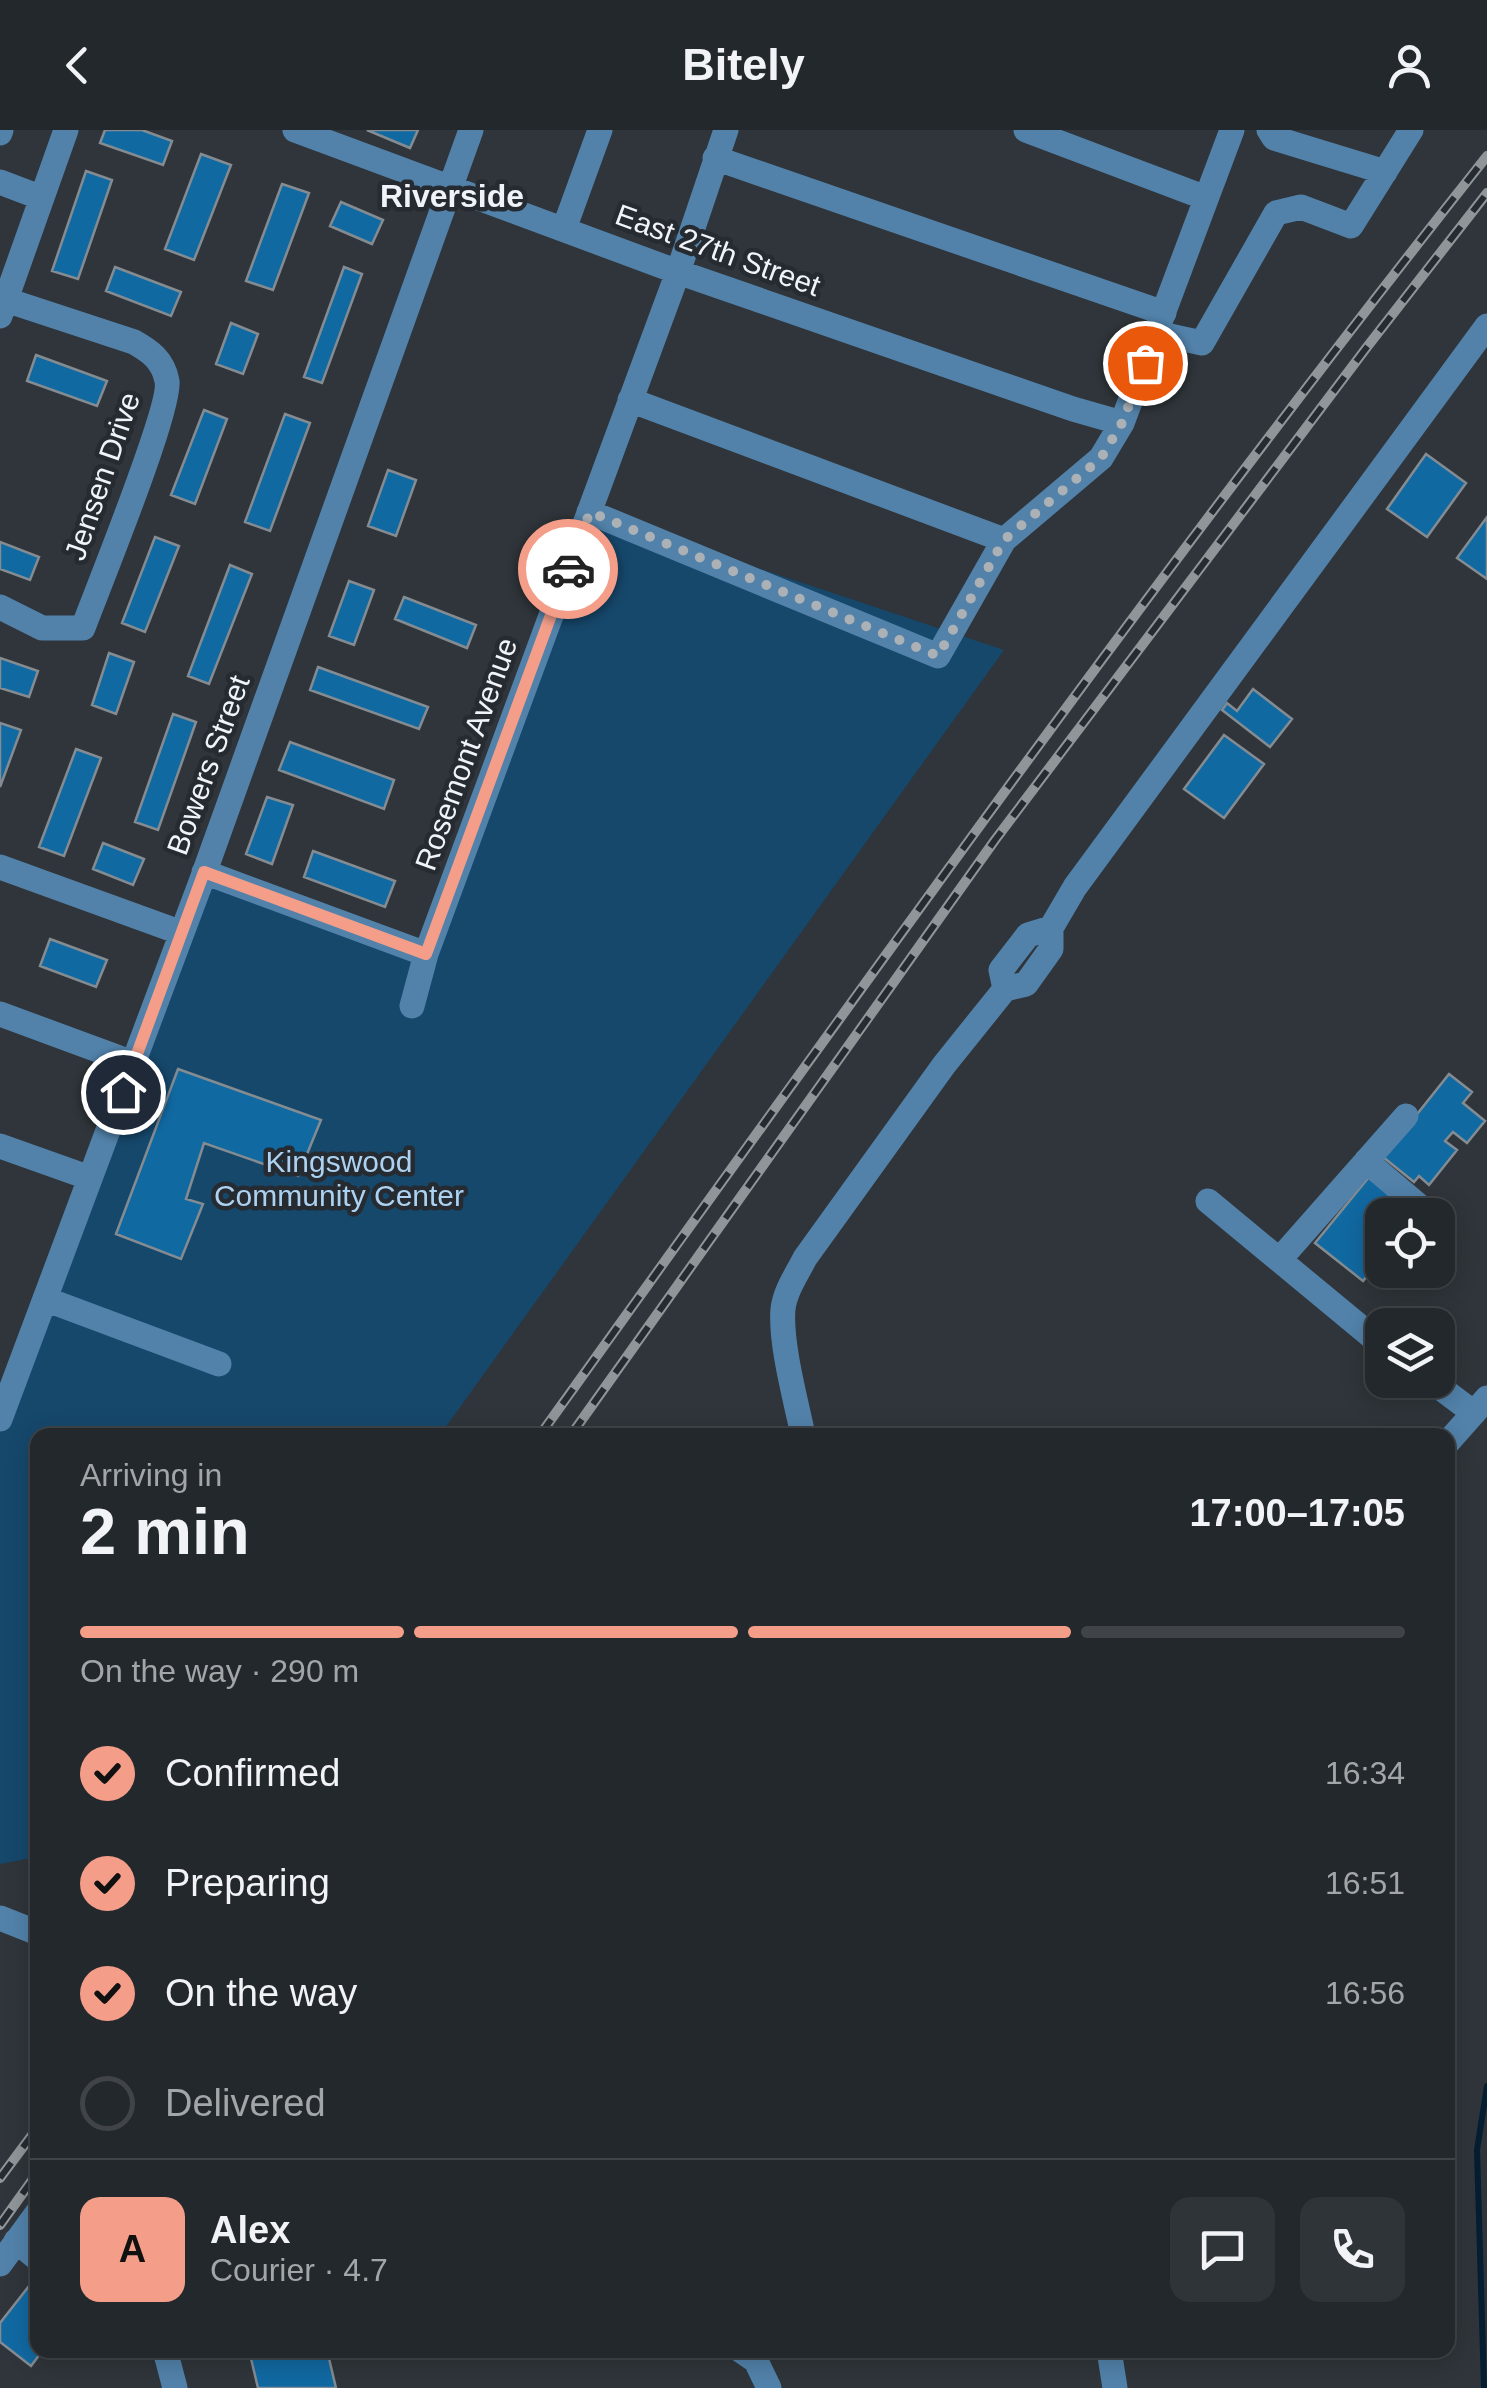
<!DOCTYPE html>
<html lang="en">
<head>
<meta charset="utf-8">
<style>
  :root { --surface:#23282c; --page:#2f3438; --text:#f1f3f6; --muted:#a3a6a9; --line:#404448; --accent:#f49e89 }
  body { margin:0; font-family:Arial,sans-serif; background:var(--page); color:var(--text); height:100vh; display:flex; flex-direction:column; font-size:38px; white-space:nowrap }
  * { box-sizing:border-box; margin:0 }
  p { font-size:32px; color:var(--muted) }
  .icon { flex:none; width:55px; height:55px; fill:none; stroke:currentColor; stroke-width:2; stroke-linecap:round; stroke-linejoin:round }
  .map { position:relative; flex:1; overflow:hidden }
  .details { position:absolute; left:30px; top:1298px; width:1425px; height:930px; display:flex; flex-direction:column; background:var(--surface); border-radius:20px; box-shadow:0 5px 25px #0003,0 0 0 2px var(--line) }
  .details>* { flex:none }
  .controls { position:absolute; left:1365px; top:1068px; display:grid; gap:20px }
  .controls a { display:grid; place-items:center; width:90px; height:90px; border-radius:20px; background:var(--surface); box-shadow:0 5px 25px #0003,0 0 0 2px var(--line); font-size:50px }
  .pin { position:absolute; display:grid; place-items:center; width:85px; height:85px; color:#fff; margin:-42px; border:5px solid #fff; border-radius:50%; box-shadow:0 2px 10px #0007 }
  .courier { position:absolute; display:grid; place-items:center; width:100px; height:100px; margin:-50px; border:8px solid #f49e89; border-radius:50%; background:#fff; color:#222; box-shadow:0 2px 12px #0007 }
  .summary em { font-style:normal; font-weight:700 }
  .summary div { display:flex; flex-direction:column-reverse }
  .summary { display:flex; align-items:center; justify-content:space-between; height:170px; padding:0 50px }
  h1 { font-size:65px; font-weight:700; line-height:75px }
  .bar { display:grid; grid-template-columns:repeat(4,1fr); gap:15px 10px; align-content:center; height:120px; padding:0 50px }
  .bar i { height:12px; border-radius:8px; background:var(--line) }
  .bar .on { background:var(--accent) }
  .bar p { grid-column:span 4 }
  .line { display:flex; align-items:center; gap:25px; padding:0 50px; border-top:2px solid var(--line) }
  .line div { flex:1 }
  .round { display:grid; place-items:center; flex:none; width:105px; height:105px; border-radius:20px; background:var(--page) }
  ol { padding:0 50px; list-style:none }
  li { display:flex; align-items:center; gap:30px; height:110px }
  li p { margin-inline-start:auto }
  li .icon { padding:10px; border-radius:50%; background:var(--accent); color:#111; stroke-width:4 }
  li:last-child { color:var(--muted) }
  li i { width:55px; height:55px; border:5px solid var(--line); border-radius:50% }
  header { display:flex; justify-content:space-between; align-items:center; height:130px; padding:0 50px; background:var(--surface); font-size:45px; font-weight:700 }
  .map>svg:first-child { display:block }
  .green { fill:#16486c }
  .lines { fill:none; stroke-linecap:round; stroke-linejoin:round }
  .stream { stroke:#051e31; stroke-width:6 }
  .building { fill:#1169a2; stroke:#848c92; stroke-width:2.5 }
  .minor { stroke:#5282aa; stroke-width:25 }
  .rail-casing { stroke:#909599; stroke-width:10 }
  .rail { stroke:#252b30; stroke-width:6; stroke-dasharray:19; stroke-linecap:butt }
  .done { stroke:#acb1b6; stroke-width:10; stroke-dasharray:0 18 }
  .route { stroke:#f49e89; stroke-width:12 }
  .labels { text-anchor:middle; dominant-baseline:central; stroke-width:9; stroke-linejoin:round; paint-order:stroke }
  .street-label { font-size:30px; fill:#f0f4f8; stroke:#252b30 }
  .park-label { font-size:30px; fill:#add2f1; stroke:#252b30 }
  .neighbourhood-label { font-size:32px; font-weight:bold; fill:#f0f4f8; stroke:#252b30 }
</style>
</head>
<body>
<header><svg class="icon" aria-label="back" viewBox="0 0 24 24"><path d="M15 5l-7 7 7 7"/></svg>Bitely<svg class="icon" aria-label="person" viewBox="0 0 24 24"><circle cx="12" cy="8" r="4"/><path d="M4 21q1-7 8-7t8 7"/></svg></header>
<div class="map">
<svg width="1487" height="2258" viewBox="0 0 1487 2258">
  <rect width="100%" height="100%" fill="#2f353a"/>
  <path class="green" d="M589 382 1004 520 440 1305H38L37 1727 0 1734V1303L201 752 425 830Z"/>
  <g class="lines">
    <path class="stream" d="M1484 2258 1477 2020 1487 1956"/>
  </g>
  <path class="building" d="M105 0H142L172 11 163 35 100 13Z
    M367 0H418L410 18Z
    M201 24 231 35 194 130 165 119Z
    M86 41 112 50 78 149 52 141Z
    M282 54 309 63 273 160 246 151Z
    M341 72 383 90 372 114 330 96Z
    M115 137 181 162 171 186 106 161Z
    M344 137 362 144 322 253 304 247Z
    M231 193 258 204 243 244 216 234Z
    M36 225 107 251 97 276 27 251Z
    M204 280 227 289 195 374 171 365Z
    M285 284 310 293 270 401 245 392Z
    M1426 324 1466 353 1427 407 1387 379Z
    M388 340 416 350 396 406 368 396Z
    M1487 387V449L1457 428Z
    M155 407 179 416 145 502 122 493Z
    M0 412 39 427 30 450 0 439Z
    M230 435 252 444 209 554 188 546Z
    M349 451 374 460 354 515 329 506Z
    M404 467 476 495 467 518 395 489Z
    M109 523 134 532 116 584 92 575Z
    M0 528 38 541 29 567 0 558Z
    M318 537 428 577 419 599 310 560Z
    M1253 559 1292 589 1270 617 1222 580 1227 573 1237 581Z
    M173 584 196 592 158 700 135 692Z
    M0 593 21 600 0 657Z
    M1224 605 1264 634 1224 688 1184 659Z
    M290 612 394 650 384 679 279 640Z
    M76 619 101 628 64 726 39 717Z
    M267 667 293 675 272 734 246 724Z
    M103 713 144 729 133 755 93 739Z
    M313 721 395 751 385 777 304 747Z
    M50 809 107 830 96 857 40 836Z
    M178 939 321 990 298 1046 204 1013 186 1069 203 1074 181 1129 116 1104Z
    M1449 944 1472 962 1463 973 1485 991 1467 1013 1453 1002 1445 1011 1457 1020 1429 1055 1419 1046 1414 1052 1383 1027Z
    M1369 1047 1399 1072 1388 1085H1382V1092L1369 1109 1382 1120V1128L1363 1151 1315 1113Z
    M29 2156 38 2162V2220H43L31 2236 0 2212V2193Z
    M249 2220H327L336 2258H258Z"/>
  <g class="lines">
    <path class="minor" d="M295 0 678 142 1073 279 1122 293
      M1026 0 1206 68
      M1269 0 1274 8 1385 42
      M0 3 1 0
      M715 28 1164 183
      M0 52 42 68
      M564 99 600 0
      M0 168 134 212C150 221 163 230 167 251 172 277 97 460 83 498H42L0 477
      M0 186 66 0
      M1156 203 1202 213 1276 83 1301 77 1351 96 1411 0
      M630 270 1004 410
      M589 382 938 526 1004 410 1101 328 1122 293 1232 0
      M0 737 182 803
      M204 742 426 824
      M1005 859 1001 840 1028 805 1051 798
      M412 876 426 824 678 142 726 0
      M0 884 133 933
      M0 1016 90 1048
      M1366 1031 1425 1081
      M1208 1071 1382 1215
      M1280 1129 1406 986
      M45 1169 219 1234
      M1430 1250 1474 1283
      M0 1289 201 752 471 0
      M803 1305C796 1271 780 1213 783 1179 785 1161 797 1144 805 1128L944 935 1005 859 1026 854 1051 819V798L1075 757 1487 196
      M1448 1312 1487 1268
      M0 1788 38 1803
      M16 2111 38 2129
      M0 2134 38 2082
      M165 2220 175 2258
      M740 2220 756 2231 769 2258
      M1109 2220 1115 2258"/>
    <defs>
      <path id="rail" d="M540 1305C850 874 1157 442 1487 26
        M571 1305 995 710 1367 217 1487 63
        M0 2048 38 1997
        M0 2095 38 2042"/>
    </defs>
    <use href="#rail" class="rail-casing"/>
    <use href="#rail" class="rail"/>
  </g>
  <g class="lines">
    <path class="done" d="M568 439 590 382 938 526 1004 410 1101 328 1122 293 1145 233"/>
    <path class="route" d="M123 962 204 742 426 824 568 439"/>
  </g>
  <g class="labels">
    <g class="street-label">
      <text transform="translate(718 120) rotate(20)">East 27th Street</text>
      <text transform="translate(102 346) rotate(-71)">Jensen Drive</text>
      <text transform="translate(466 624) rotate(-70)">Rosemont Avenue</text>
      <text transform="translate(208 635) rotate(-70)">Bowers Street</text>
    </g>
    <g class="park-label">
      <text x="339" y="1031">Kingswood<tspan x="339" dy="34">Community Center</tspan></text>
    </g>
    <g class="neighbourhood-label">
      <text x="452" y="66">Riverside</text>
    </g>
  </g>
</svg>
<div class="controls">
<a><svg class="icon" aria-label="locate" viewBox="0 0 24 24"><circle cx="12" cy="12" r="6"/><path d="M12 2v4M12 18v4M2 12h4M18 12h4"/></svg></a>
<a><svg class="icon" aria-label="layers" viewBox="0 0 24 24"><path d="M12 4l9 5-9 5-9-5zM3 14l9 5 9-5"/></svg></a>
</div>
<div class="pin" style="left:1145px;top:233px;background:#ea580c"><svg class="icon" aria-label="bag" viewBox="0 0 24 24"><path d="M5 8h14l-1 12H6zM9 8a3 3 0 0 1 6 0"/></svg></div>
<div class="pin" style="left:123px;top:962px;background:#1f2937"><svg class="icon" aria-label="home" viewBox="0 0 24 24"><path d="M3 11l9-7 9 7M6 9v11h12V9"/></svg></div>
<div class="courier" style="left:568px;top:439px"><svg class="icon" aria-label="car" viewBox="0 0 24 24"><path d="M5 17H2v-5l4-1 3-4h7l3 4 3 1v5h-3M9 17h6M6 11h13"/><circle cx="7" cy="17" r="2"/><circle cx="17" cy="17" r="2"/></svg></div>
<section class="details">
<div class="summary"><div><h1>2 min</h1><p>Arriving in</p></div><em>17:00–17:05</em></div>
<div class="bar"><i class="on"></i><i class="on"></i><i class="on"></i><i></i><p>On the way · 290 m</p></div>
<ol>
<li><svg class="icon" aria-label="check" viewBox="0 0 24 24"><path d="M5 12l5 5 9-10"/></svg>Confirmed<p>16:34</p></li>
<li><svg class="icon" aria-label="check" viewBox="0 0 24 24"><path d="M5 12l5 5 9-10"/></svg>Preparing<p>16:51</p></li>
<li><svg class="icon" aria-label="check" viewBox="0 0 24 24"><path d="M5 12l5 5 9-10"/></svg>On the way<p>16:56</p></li>
<li><i></i>Delivered</li>
</ol>
<div class="line" style="height:180px"><b class="round" style="background:var(--accent);color:#111">A</b><div><b>Alex</b><p>Courier · 4.7</p></div><a class="round"><svg class="icon" aria-label="chat" viewBox="0 0 24 24"><path d="M4 5h16v11H9l-5 4z"/></svg></a><a class="round"><svg class="icon" aria-label="phone" viewBox="0 0 24 24"><path d="M5 4h4l2 5-3 2q2 4 5 5l2-3 5 2v4C11 20 4 13 5 4z"/></svg></a></div>
</section>
</div>
</body>
</html>
